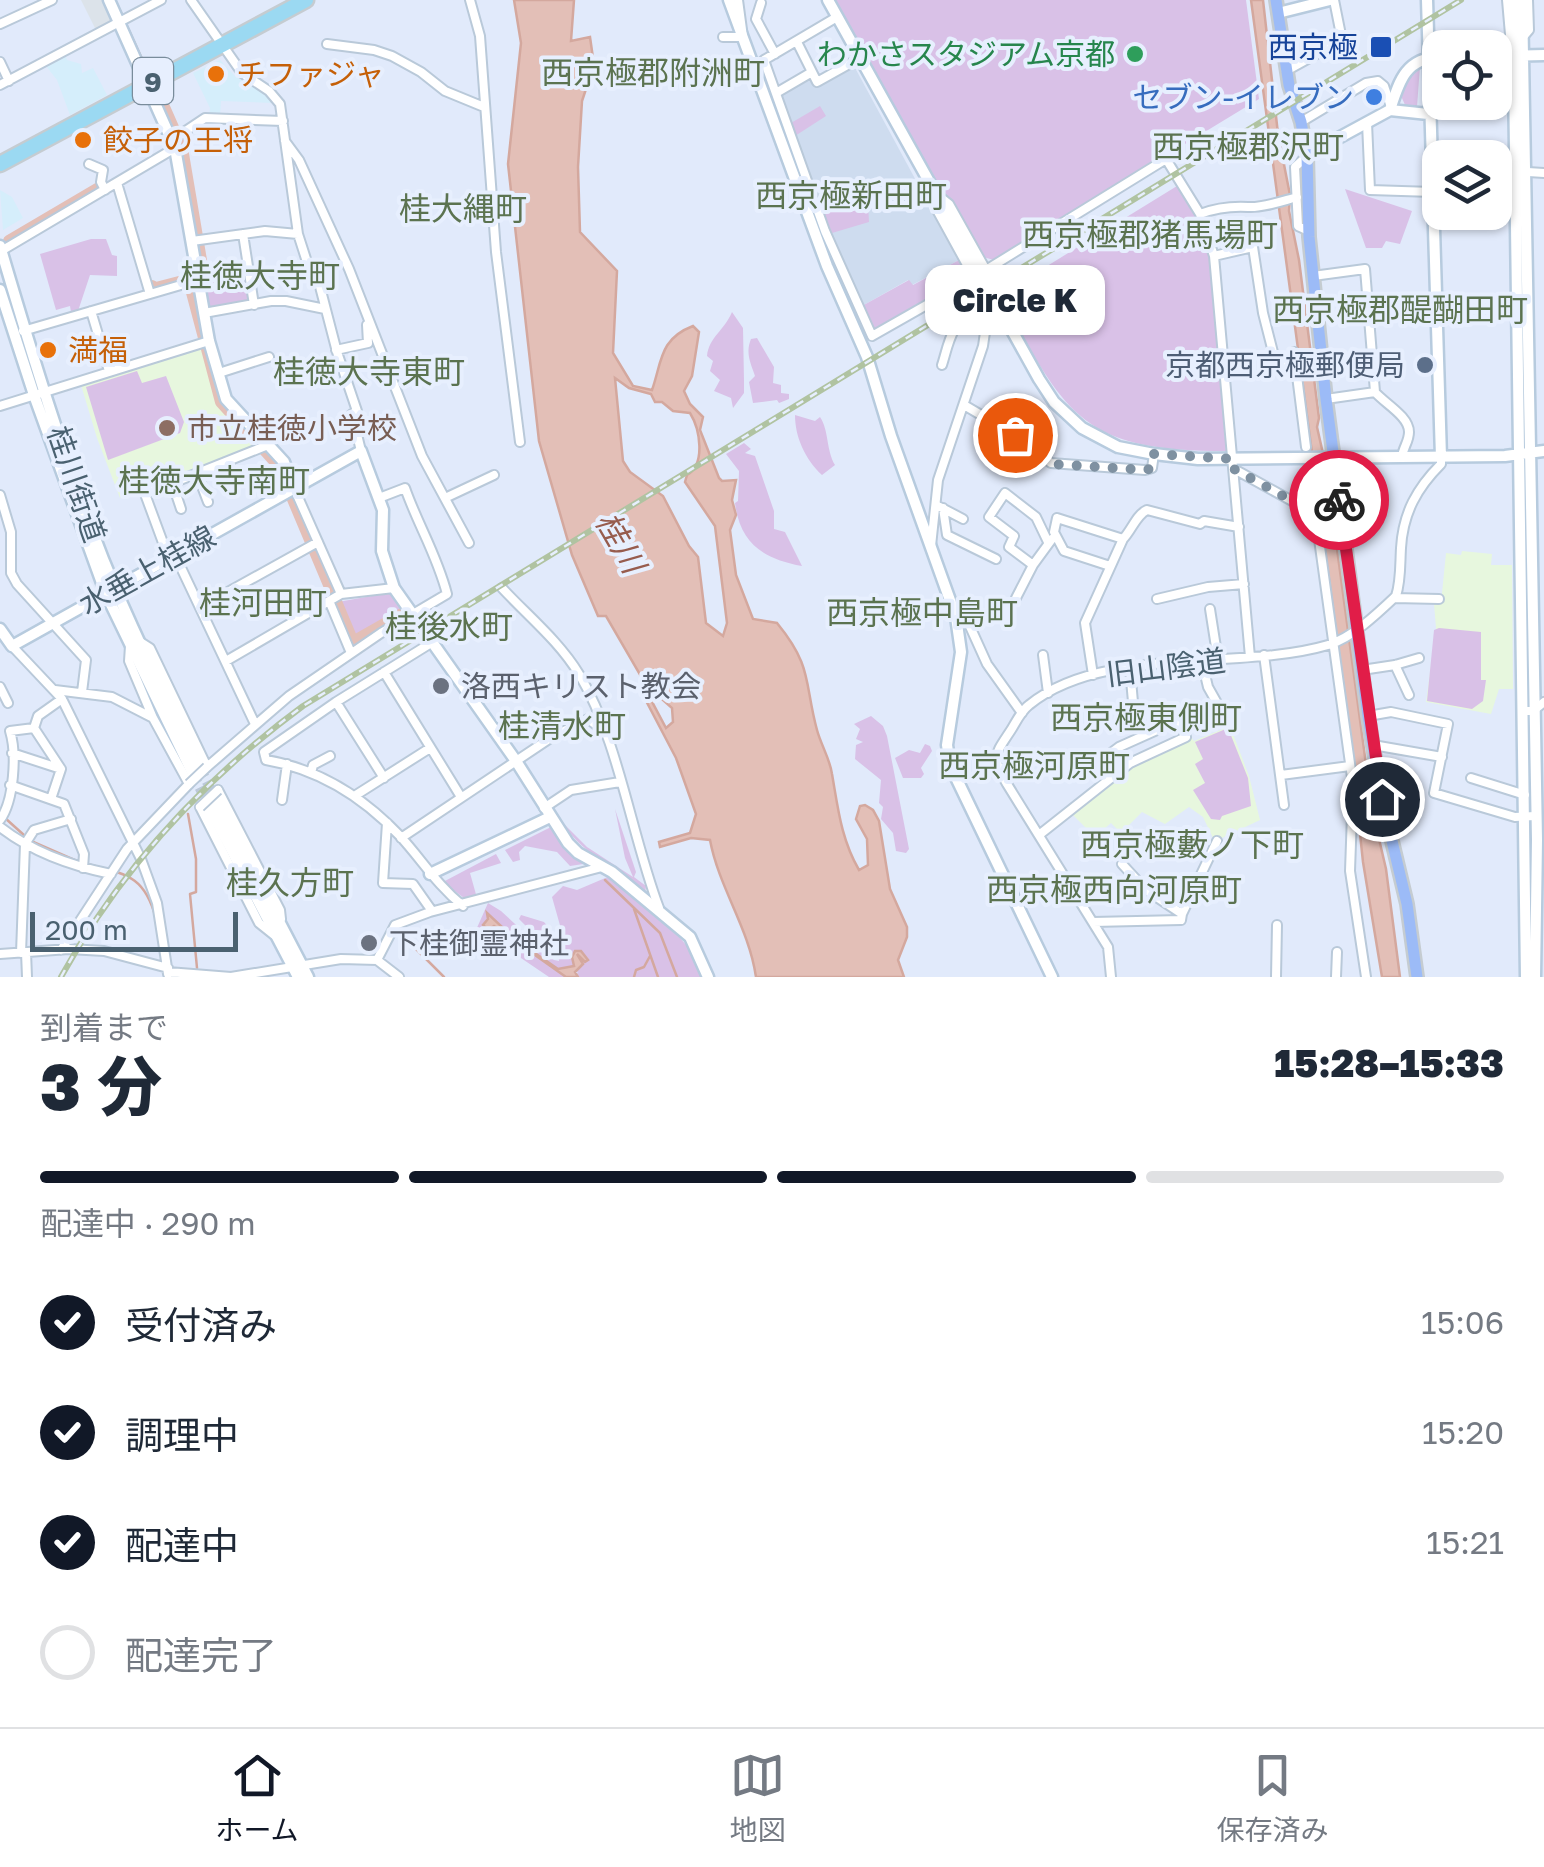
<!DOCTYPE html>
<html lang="ja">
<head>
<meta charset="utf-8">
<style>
  :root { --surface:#fff; --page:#f2f2f3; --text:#1f2937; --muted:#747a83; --line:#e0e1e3; --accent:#111827 }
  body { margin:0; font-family:"Golos Text","Noto Sans JP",sans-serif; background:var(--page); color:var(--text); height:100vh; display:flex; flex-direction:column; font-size:38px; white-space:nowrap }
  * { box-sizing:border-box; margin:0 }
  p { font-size:32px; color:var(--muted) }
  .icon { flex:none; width:55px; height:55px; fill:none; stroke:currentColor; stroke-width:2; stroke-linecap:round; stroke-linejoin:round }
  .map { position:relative; height:977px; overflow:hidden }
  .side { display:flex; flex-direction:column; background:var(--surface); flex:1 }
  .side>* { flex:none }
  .buttons { position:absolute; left:1422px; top:30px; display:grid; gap:20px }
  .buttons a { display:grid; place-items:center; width:90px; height:90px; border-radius:20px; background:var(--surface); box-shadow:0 2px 8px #0004; font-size:50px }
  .scale { position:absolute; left:30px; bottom:25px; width:208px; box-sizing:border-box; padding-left:10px; border:5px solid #4a6170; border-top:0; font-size:28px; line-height:35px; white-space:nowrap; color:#4a6170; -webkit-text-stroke:8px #e7effe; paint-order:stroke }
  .pin { position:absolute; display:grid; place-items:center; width:85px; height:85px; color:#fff; margin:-42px; border:5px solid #fff; border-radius:50%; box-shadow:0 2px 10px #0007 }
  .courier { position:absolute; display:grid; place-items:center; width:100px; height:100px; margin:-50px; border:8px solid #e11d48; border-radius:50%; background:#fff; color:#222; box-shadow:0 2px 12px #0007 }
  .bubble { position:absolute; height:70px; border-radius:20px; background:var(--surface); box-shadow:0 2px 8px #0004; font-size:32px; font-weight:800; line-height:70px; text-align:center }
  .headline em { font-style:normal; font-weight:800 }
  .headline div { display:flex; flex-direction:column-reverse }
  .headline { display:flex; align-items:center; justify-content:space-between; height:170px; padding:0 40px }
  h1 { font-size:65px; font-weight:800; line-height:75px }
  .bar { display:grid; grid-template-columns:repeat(4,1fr); gap:15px 10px; align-content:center; height:120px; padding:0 40px }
  .bar i { height:12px; border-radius:8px; background:var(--line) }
  .bar .active { background:var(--accent) }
  .bar p { grid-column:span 4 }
  ol { padding:0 40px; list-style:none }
  li { display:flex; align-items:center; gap:30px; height:110px }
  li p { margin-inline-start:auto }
  li .icon { padding:10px; border-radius:50%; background:var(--accent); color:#fff; stroke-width:4 }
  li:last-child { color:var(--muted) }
  li i { width:55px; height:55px; border:5px solid var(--line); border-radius:50% }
  .tabs { display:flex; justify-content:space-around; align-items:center; height:140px; border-top:2px solid var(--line); background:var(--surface); font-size:28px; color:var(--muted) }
  .tabs a { display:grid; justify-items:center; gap:5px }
  .tabs .active { color:var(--accent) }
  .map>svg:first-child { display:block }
  .residential { fill:#cedcef }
  .commercial { fill:#d5eefb }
  .industrial { fill:#dce3ea }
  .education { fill:#e7f7de }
  .green { fill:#d9c1e7 }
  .water { fill:#e3bfb7; stroke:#d4a89e; stroke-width:2.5; fill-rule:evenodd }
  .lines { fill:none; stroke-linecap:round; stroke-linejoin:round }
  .stream { stroke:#d4a89e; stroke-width:2.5 }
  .river { stroke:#e3bfb7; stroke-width:12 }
  .secondary-tunnel { stroke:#bbc8d8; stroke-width:10; stroke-dasharray:10 5; stroke-linecap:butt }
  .street-casing { stroke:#b9c9d9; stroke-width:12 }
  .secondary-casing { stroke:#b7cbde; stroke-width:15 }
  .primary-casing { stroke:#c5ccd1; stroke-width:16 }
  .highway-casing { stroke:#c5ccd1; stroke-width:19 }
  .street { stroke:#fff; stroke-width:8 }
  .secondary { stroke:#fff; stroke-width:10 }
  .primary { stroke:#9cbbf7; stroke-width:11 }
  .highway { stroke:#9bd9f2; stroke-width:14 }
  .rail-casing { stroke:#b0c3a1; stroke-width:6 }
  .rail { stroke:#e7effe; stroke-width:2.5; stroke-dasharray:8; stroke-linecap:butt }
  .street-bridge-casing { stroke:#b9c9d9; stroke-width:12; stroke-linecap:butt }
  .street-bridge { stroke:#fff; stroke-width:8 }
  .done { stroke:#7f91a1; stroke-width:10; stroke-dasharray:0 18 }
  .route { stroke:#e11d48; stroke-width:12 }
  .transit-dot { fill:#1a4fb4; stroke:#e7effe; stroke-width:4 }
  .leisure-dot { fill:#2e9e5b; stroke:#e7effe; stroke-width:4 }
  .food-dot { fill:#e8710a; stroke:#e7effe; stroke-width:4 }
  .shop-dot { fill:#3f7fe0; stroke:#e7effe; stroke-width:4 }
  .service-dot { fill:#5c6f8a; stroke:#e7effe; stroke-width:4 }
  .education-dot { fill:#8d6e63; stroke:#e7effe; stroke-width:4 }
  .worship-dot { fill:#6b7280; stroke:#e7effe; stroke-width:4 }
  .labels { text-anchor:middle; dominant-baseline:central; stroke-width:8; stroke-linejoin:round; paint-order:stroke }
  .shield { fill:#e7effe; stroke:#798c9b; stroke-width:2.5 }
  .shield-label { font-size:28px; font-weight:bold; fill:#4a6170 }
  .transit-label { font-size:30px; fill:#164399; stroke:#e7effe; text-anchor:end }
  .leisure-label { font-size:30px; fill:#27864d; stroke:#e7effe; text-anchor:end }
  .food-label { font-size:30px; fill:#c56008; stroke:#e7effe; text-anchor:start }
  .shop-label { font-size:30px; fill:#366cbe; stroke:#e7effe; text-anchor:end }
  .service-label { font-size:30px; fill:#4e5e75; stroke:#e7effe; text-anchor:end }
  .education-label { font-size:30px; fill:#785e54; stroke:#e7effe; text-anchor:start }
  .street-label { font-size:30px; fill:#4a6170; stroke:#e7effe }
  .worship-label { font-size:30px; fill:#5b616d; stroke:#e7effe; text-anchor:start }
  .neighbourhood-label { font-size:32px; fill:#5b7350; stroke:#e7effe }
  .water-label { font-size:32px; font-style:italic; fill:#975c4e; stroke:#e7effe }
</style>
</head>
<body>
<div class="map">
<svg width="1544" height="977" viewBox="0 0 1544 977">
  <rect width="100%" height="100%" fill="#e1eafb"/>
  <path class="residential" d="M854 66 959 260 912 285 908 280 862 306 832 241 781 94 808 78 817 85Z"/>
  <path class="commercial" d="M65 55 67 60 81 64 82 73 93 68 107 95 70 115 57 80 46 66Z
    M220 60 235 76 268 96 273 103 221 101 220 117 209 116 210 108 193 73Z
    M0 190 12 197 23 218 3 230Z"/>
  <path class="industrial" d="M81 0H104L113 19 111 24 97 32Z"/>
  <path class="education" d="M201 347 219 404 256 444 120 498 97 438 81 385Z
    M1462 551 1492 554 1491 565H1512L1513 689H1499L1491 714 1426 702 1436 628 1434 604 1441 603 1446 553 1461 555Z
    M1230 726 1249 776 1260 820 1222 838H1213L1203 817 1189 807 1165 824 1142 812 1121 833 1111 823 1095 837 1071 813 1125 770 1191 737 1194 741Z"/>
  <path class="green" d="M834 0H1246L1259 99 994 260 983 257 919 154Z
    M1420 66 1417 107H1406L1401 96 1407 77Z
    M820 106 826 116 795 136 791 123Z
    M867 185 869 222 832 233 822 209Z
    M1177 186 1200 224 1210 257 1226 451C1079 451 1066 414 1000 295Z
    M1345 189 1412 211 1400 244 1386 241 1382 248H1366Z
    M91 239H106L112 255 117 256V276L90 275 78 311 71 312 70 306 56 310 40 254Z
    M959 260 967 274 965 279 873 330 862 306 909 280 913 285Z
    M244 262 250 299 248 303 211 309 207 306 204 268Z
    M732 312 743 328 744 381V393L733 408 731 398 714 391 720 380 710 371 713 361 707 356C709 337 724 331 732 312Z
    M757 338 774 367 773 383 781 385V393L789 394V399L779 403 777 400 753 403 749 382 755 376C751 364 745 353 751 339Z
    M137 371 142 383 166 376 184 422 180 433 108 460 86 387Z
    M795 415 815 421 820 417C829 430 826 450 835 465L822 475C805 459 795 437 795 415Z
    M744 443 751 449 745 453 755 456 774 511V529L785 532 802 566C764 559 740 544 735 503L738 501 739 471 726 454Z
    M388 593 394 596 404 611 355 641 338 602Z
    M1439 628 1481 632V680H1486L1483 701 1472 709 1427 701 1434 630Z
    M871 716 883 726 887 736 909 849 906 853 896 851 893 833 881 819 883 807 879 803 881 780 855 759 856 745 863 742 856 739 860 729 854 724Z
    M1228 728 1248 778 1251 806 1222 816 1220 820 1211 819 1193 790 1205 783 1195 764 1203 759 1195 742Z
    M925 744 930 746 932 751 921 768 924 774 921 778H903L895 758 909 750 920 753Z
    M615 809 636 872 634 877 646 886 645 894C616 869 580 852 560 820L587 847 633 877 625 858Z
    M551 827 556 828 590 863 570 866 557 852 525 846 519 852 520 860 513 862 505 850Z
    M496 854 501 863 470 873 477 898H464L443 882Z
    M610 876 680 938 694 954 702 977H578L575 955 578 953 588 960 575 951 572 956 575 966 558 969 516 940 497 922 494 926 566 977H549L503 946 496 948 472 939 488 903 501 911 554 960 559 961 557 941 563 936 552 897 563 886 577 890Z
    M521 915 544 922 555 935 552 942 530 930 519 919Z"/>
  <path class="water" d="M514 0H574L571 41 590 37 594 65 582 101 578 167 580 232 617 271 613 353 633 386 652 390C662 362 659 339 693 326L699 332 692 376 684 391 690 404 703 417 700 430 719 478 722 481 736 480 732 500 736 515 730 530 736 575 753 619 777 623C813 667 804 682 817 730 821 745 830 759 832 774 838 808 841 839 859 870L868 865 867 839 856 819 860 806 865 805 873 810 879 821 890 889 907 927V937L898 960 904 977H756C749 928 719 888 710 840L691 838 660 847 659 842 690 833 696 814 676 758 644 697 650 698 666 728 673 722 672 708 646 685 606 616H598L572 555 539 441 508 164 521 43ZM615 378 629 388 651 394 655 402H662L673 411 690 413C700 429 706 464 687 475L685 482 715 526 727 623 723 636 706 623 698 557 689 546 663 496 630 472 623 461Z
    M1251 0H1263L1278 134 1290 195 1289 211 1299 260 1319 418 1317 427 1326 467 1372 809 1386 869 1400 977H1382L1363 862 1348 720Z
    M487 913 516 940 558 969 574 966 572 957 575 951H581L588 960 585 962 577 954 583 964 575 972 578 977H566L494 926 488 930 483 925 488 919Z"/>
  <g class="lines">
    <path class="stream" d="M115 0 123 17
      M126 24 147 70
      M188 814 196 859V892L190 894 197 968
      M5 818 25 836
      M31 841 79 862
      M87 864C125 874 145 875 156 919
      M605 880 660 933 677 977
      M634 909 658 977
      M397 930 444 977
      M634 977 636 970 644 967 650 956"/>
    <path class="river" d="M160 98 182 148 204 278
      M9 241 99 188
      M190 285 221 402 279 466 353 642 404 613
      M152 286 156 288 183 281"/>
    <path class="secondary-tunnel" d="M200 768 215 798
      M193 774 208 805"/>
    <defs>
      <path id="street" d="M191 0 242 73 269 91 280 104 298 234 308 265 318 279 337 352 357 411 352 414 361 451
        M470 0 480 36 496 252 520 442
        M1507 0 1511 46
        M761 3 756 19 775 54
        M837 17 764 60 825 231 872 336 974 278
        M0 24 52 0
        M723 37H743L738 0
        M1523 37 1529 30 1528 0
        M797 42 817 82 860 58
        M327 44 374 50 392 56 421 72 445 91 484 107
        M0 62 9 81
        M1286 71 1342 40 1334 0
        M0 85 161 0
        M776 93 812 72
        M1301 122 1366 83 1378 81 1384 86 1390 104
        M1367 123 1370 190 1433 192
        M172 140 205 118 283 121
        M285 141 299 160 349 269 422 456 469 543
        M1306 157 1295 167 1298 226 1309 231
        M89 164 103 170 101 182 105 190
        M1495 170 1544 173
        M117 183 150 294
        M939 196 949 204 986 270 1166 159 1200 214 1214 256 1250 657
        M1200 214C1216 208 1231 206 1248 207 1263 208 1282 201 1297 197
        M243 234 254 305
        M192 241 265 231 298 234
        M1 251 175 148
        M1214 256 1253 247 1263 313 1276 364 1296 369
        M1313 276 1365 269 1375 392C1384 403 1409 416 1409 432 1409 442 1403 447 1402 457
        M91 311 109 371
        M204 313 271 301H286L325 309
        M23 331 198 280
        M336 350 368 343 367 325
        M1294 352 1306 447
        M942 365C948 347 951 320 973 316 979 315 984 315 990 312
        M219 373 269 357
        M1326 399 1375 392
        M964 405 1015 435 1051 463 1145 470 1152 468 1154 454
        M0 406 209 341
        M1309 467 1353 785 1350 871 1366 977
        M1234 469 1294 502 1338 497
        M197 473 208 502
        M172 482 181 509
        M294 488 341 594 394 588
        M0 495 11 532V573L17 584 86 660 82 692
        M445 498 494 475
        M940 507 963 519
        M943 508 947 535 996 559
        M931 546 938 480 983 346 989 305 937 210 935 197
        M175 555 255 724
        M169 559 145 494 268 445
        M1033 565 1009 547 1014 536 989 517 1005 493 1036 517 1048 542
        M1110 566 1064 551 1054 532 1057 518 1123 539
        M502 588C528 616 559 641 579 674 619 741 631 834 659 908
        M1016 598 1033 565 1052 539
        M1394 598 1439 599
        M1157 599 1208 587 1244 584
        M330 603 351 653
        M201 607 318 542
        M1210 609 1218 660
        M956 617 968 622 987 664 1022 713
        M139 641 150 648 207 767 289 696 381 633 447 594C437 555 418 525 405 488L379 498
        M431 643 336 702 264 752 266 760C319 769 364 798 400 836 422 860 437 885 463 906
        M12 646 62 699 141 859 157 903 168 974
        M1043 655 1048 693
        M1264 655 1284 805
        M226 661 341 594
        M1395 665 1409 695
        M1130 669 1134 713
        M1362 670 1395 665 1419 658
        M384 672 461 797
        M1093 675 1085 623 1123 539C1132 530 1136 515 1147 510L1200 524 1204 521 1239 527
        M0 687 8 703
        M55 690 112 697 153 718
        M336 702 384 778
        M1523 711H1533L1544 702
        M1368 716 1391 712 1448 724 1434 793 1515 817 1536 816
        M34 728 61 769 51 799
        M34 728 38 716 62 699
        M1373 745 1442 757
        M12 753 61 769
        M311 773 313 765 330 756
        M1281 775 1350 766
        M1110 777 1095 765 1119 747 1217 703 1208 687 1202 662
        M1471 778 1525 795
        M10 785 64 804 84 854 83 868
        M218 790 280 910 281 919
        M356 795 430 748
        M282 800 287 764
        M200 807 259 923 274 935
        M544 808 571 790 620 782
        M0 820C14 801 17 754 10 731L34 728
        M387 823 383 883 413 884 432 911
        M0 827C32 852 71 866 111 874
        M1039 835 1130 763 1186 737 1180 721
        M401 838 552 737 588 719 599 727
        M1122 864 1146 890 1182 914 1181 920
        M1182 914 1217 841
        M1093 922 1181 920
        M61 950 127 849 189 784 153 718 129 661 130 646
        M26 952 27 977
        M21 953 25 844 34 830 71 819
        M0 954 69 949 104 951 168 968
        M377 960 399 977
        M168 972 231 977 341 959 377 960 395 925 430 912 602 867
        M1111 977 1108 947 1007 784C991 756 994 756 1011 730 1016 722 1021 711 1029 705 1102 645 1240 671 1328 645 1352 638 1378 613 1396 596 1401 581 1400 564 1401 548 1403 513 1417 488 1441 464V457
        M1276 977 1277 925
        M1336 977 1337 952"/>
      <path id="secondary" d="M109 0 175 148 209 341 226 399 284 462 294 488
        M729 0 827 266 867 357 891 436 956 617 961 652 947 745 950 765 1052 977
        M828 0 1039 379 1054 402 1082 428 1118 447 1154 454 1198 459 1505 456 1544 451
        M1427 0 1441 457
        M1513 0 1526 977
        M1522 0 1537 840 1535 977
        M1278 13 1330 0
        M1495 56 1544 55
        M1390 110C1399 82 1405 58 1440 57
        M1307 155 1390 110 1428 114
        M0 246C31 351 63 457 103 559 132 630 166 700 200 768
        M0 290 34 395 106 594 193 774
        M0 629 12 646 361 451 383 510 382 551 394 588 516 761 568 843 578 853 612 872 690 937 708 977
        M215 798 308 977
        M208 805 298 977
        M430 874 550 817"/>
      <path id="primary" d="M1276 0 1289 85 1301 122 1307 155 1309 237 1326 399 1368 716 1382 799 1407 904 1417 977"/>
      <path id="highway" d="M0 164 306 0"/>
    </defs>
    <use href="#street" class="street-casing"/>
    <use href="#secondary" class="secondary-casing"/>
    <use href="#primary" class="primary-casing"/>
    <use href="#highway" class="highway-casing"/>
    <use href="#street" class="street"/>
    <use href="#secondary" class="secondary"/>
    <use href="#primary" class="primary"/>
    <use href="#highway" class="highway"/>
    <defs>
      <path id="rail" d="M61 977C120 870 204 779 303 706L1461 0"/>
    </defs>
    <use href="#rail" class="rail-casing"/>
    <use href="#rail" class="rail"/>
    <defs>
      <path id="street-bridge" d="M189 784 207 767
        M200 807 218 790"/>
    </defs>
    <use href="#street-bridge" class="street-bridge-casing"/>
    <use href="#street-bridge" class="street-bridge"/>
  </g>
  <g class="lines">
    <path class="done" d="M1015 435 1051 464 1146 470 1152 468 1154 454 1233 459 1234 469 1294 502 1338 497 1339 500"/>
    <path class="route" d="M1339 500 1382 799"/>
  </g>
  <rect class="transit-dot" x="1369" y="35" width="24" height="24" rx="5"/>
  <circle class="leisure-dot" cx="1135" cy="54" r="10"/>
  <g class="food-dot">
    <circle cx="216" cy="74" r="10"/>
    <circle cx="83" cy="140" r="10"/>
    <circle cx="48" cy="350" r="10"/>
  </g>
  <circle class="shop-dot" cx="1374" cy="97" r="10"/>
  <circle class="service-dot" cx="1425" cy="365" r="10"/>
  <circle class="education-dot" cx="167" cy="428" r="10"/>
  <g class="worship-dot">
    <circle cx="441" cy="686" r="10"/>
    <circle cx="369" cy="943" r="10"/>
  </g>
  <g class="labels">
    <rect class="shield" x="133" y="58" width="40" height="46" rx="8"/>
    <g class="shield-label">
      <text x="153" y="81">9</text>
    </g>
    <g class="transit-label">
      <text x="1358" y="47">西京極</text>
    </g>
    <g class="leisure-label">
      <text x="1115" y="54">わかさスタジアム京都</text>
    </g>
    <g class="food-label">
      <text x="236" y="74">チファジャ</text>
      <text x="103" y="140">餃子の王将</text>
      <text x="68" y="350">満福</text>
    </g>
    <g class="shop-label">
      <text x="1354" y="97">セブン-イレブン</text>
    </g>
    <g class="service-label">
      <text x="1405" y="365">京都西京極郵便局</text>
    </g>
    <g class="education-label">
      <text x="187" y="428">市立桂徳小学校</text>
    </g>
    <g class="street-label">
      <text transform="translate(77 484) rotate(71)">桂川街道</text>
      <text transform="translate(147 570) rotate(-29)">水垂上桂線</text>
      <text transform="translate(1166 667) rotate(-7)">旧山陰道</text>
    </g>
    <g class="worship-label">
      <text x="461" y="686">洛西キリスト教会</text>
      <text x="389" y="943">下桂御霊神社</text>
    </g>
    <g class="neighbourhood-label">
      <text x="653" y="72">西京極郡附洲町</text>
      <text x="1248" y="146">西京極郡沢町</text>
      <text x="851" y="195">西京極新田町</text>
      <text x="463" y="208">桂大縄町</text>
      <text x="1150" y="234">西京極郡猪馬場町</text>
      <text x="260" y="275">桂徳大寺町</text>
      <text x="1400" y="309">西京極郡醍醐田町</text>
      <text x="369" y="371">桂徳大寺東町</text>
      <text x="214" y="480">桂徳大寺南町</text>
      <text x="263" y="602">桂河田町</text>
      <text x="922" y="612">西京極中島町</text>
      <text x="449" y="626">桂後水町</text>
      <text x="1146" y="717">西京極東側町</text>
      <text x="562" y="725">桂清水町</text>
      <text x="1034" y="765">西京極河原町</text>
      <text x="1192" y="844">西京極藪ノ下町</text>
      <text x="290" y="882">桂久方町</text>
      <text x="1114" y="889">西京極西向河原町</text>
    </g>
    <g class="water-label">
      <text transform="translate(621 542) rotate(60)">桂川</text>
    </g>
  </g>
</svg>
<div class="buttons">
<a><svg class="icon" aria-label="locate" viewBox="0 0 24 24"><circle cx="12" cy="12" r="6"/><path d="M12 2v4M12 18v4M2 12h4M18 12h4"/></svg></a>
<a><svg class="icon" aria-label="layers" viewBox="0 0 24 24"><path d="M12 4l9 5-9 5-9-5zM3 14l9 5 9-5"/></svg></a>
</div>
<div class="scale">200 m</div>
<div class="pin" style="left:1015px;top:435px;background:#ea580c"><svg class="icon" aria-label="bag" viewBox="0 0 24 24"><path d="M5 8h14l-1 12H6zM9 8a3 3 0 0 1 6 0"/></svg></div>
<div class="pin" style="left:1382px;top:799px;background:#1f2937"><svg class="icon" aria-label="home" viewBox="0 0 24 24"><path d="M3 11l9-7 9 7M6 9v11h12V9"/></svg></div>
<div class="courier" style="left:1339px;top:500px"><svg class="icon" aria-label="bike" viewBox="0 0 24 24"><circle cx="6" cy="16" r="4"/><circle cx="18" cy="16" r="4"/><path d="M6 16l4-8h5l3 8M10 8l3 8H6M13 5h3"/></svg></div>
<div class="bubble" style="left:925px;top:265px;width:180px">Circle K</div>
</div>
<section class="side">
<div class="headline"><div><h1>3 分</h1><p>到着まで</p></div><em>15:28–15:33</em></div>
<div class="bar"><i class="active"></i><i class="active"></i><i class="active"></i><i></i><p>配達中 · 290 m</p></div>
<ol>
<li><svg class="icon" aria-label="check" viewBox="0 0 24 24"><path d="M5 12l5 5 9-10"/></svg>受付済み<p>15:06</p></li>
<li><svg class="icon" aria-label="check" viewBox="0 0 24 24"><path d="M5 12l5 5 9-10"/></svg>調理中<p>15:20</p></li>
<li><svg class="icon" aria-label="check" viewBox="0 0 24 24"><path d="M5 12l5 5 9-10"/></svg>配達中<p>15:21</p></li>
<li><i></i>配達完了</li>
</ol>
</section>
<nav class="tabs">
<a class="active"><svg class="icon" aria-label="home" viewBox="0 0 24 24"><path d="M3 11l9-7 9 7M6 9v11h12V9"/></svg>ホーム</a>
<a><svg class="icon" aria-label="map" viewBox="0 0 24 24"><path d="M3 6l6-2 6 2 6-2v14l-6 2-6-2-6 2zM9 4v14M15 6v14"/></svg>地図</a>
<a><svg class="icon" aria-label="saved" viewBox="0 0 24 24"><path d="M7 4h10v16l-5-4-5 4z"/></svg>保存済み</a>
</nav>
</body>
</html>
